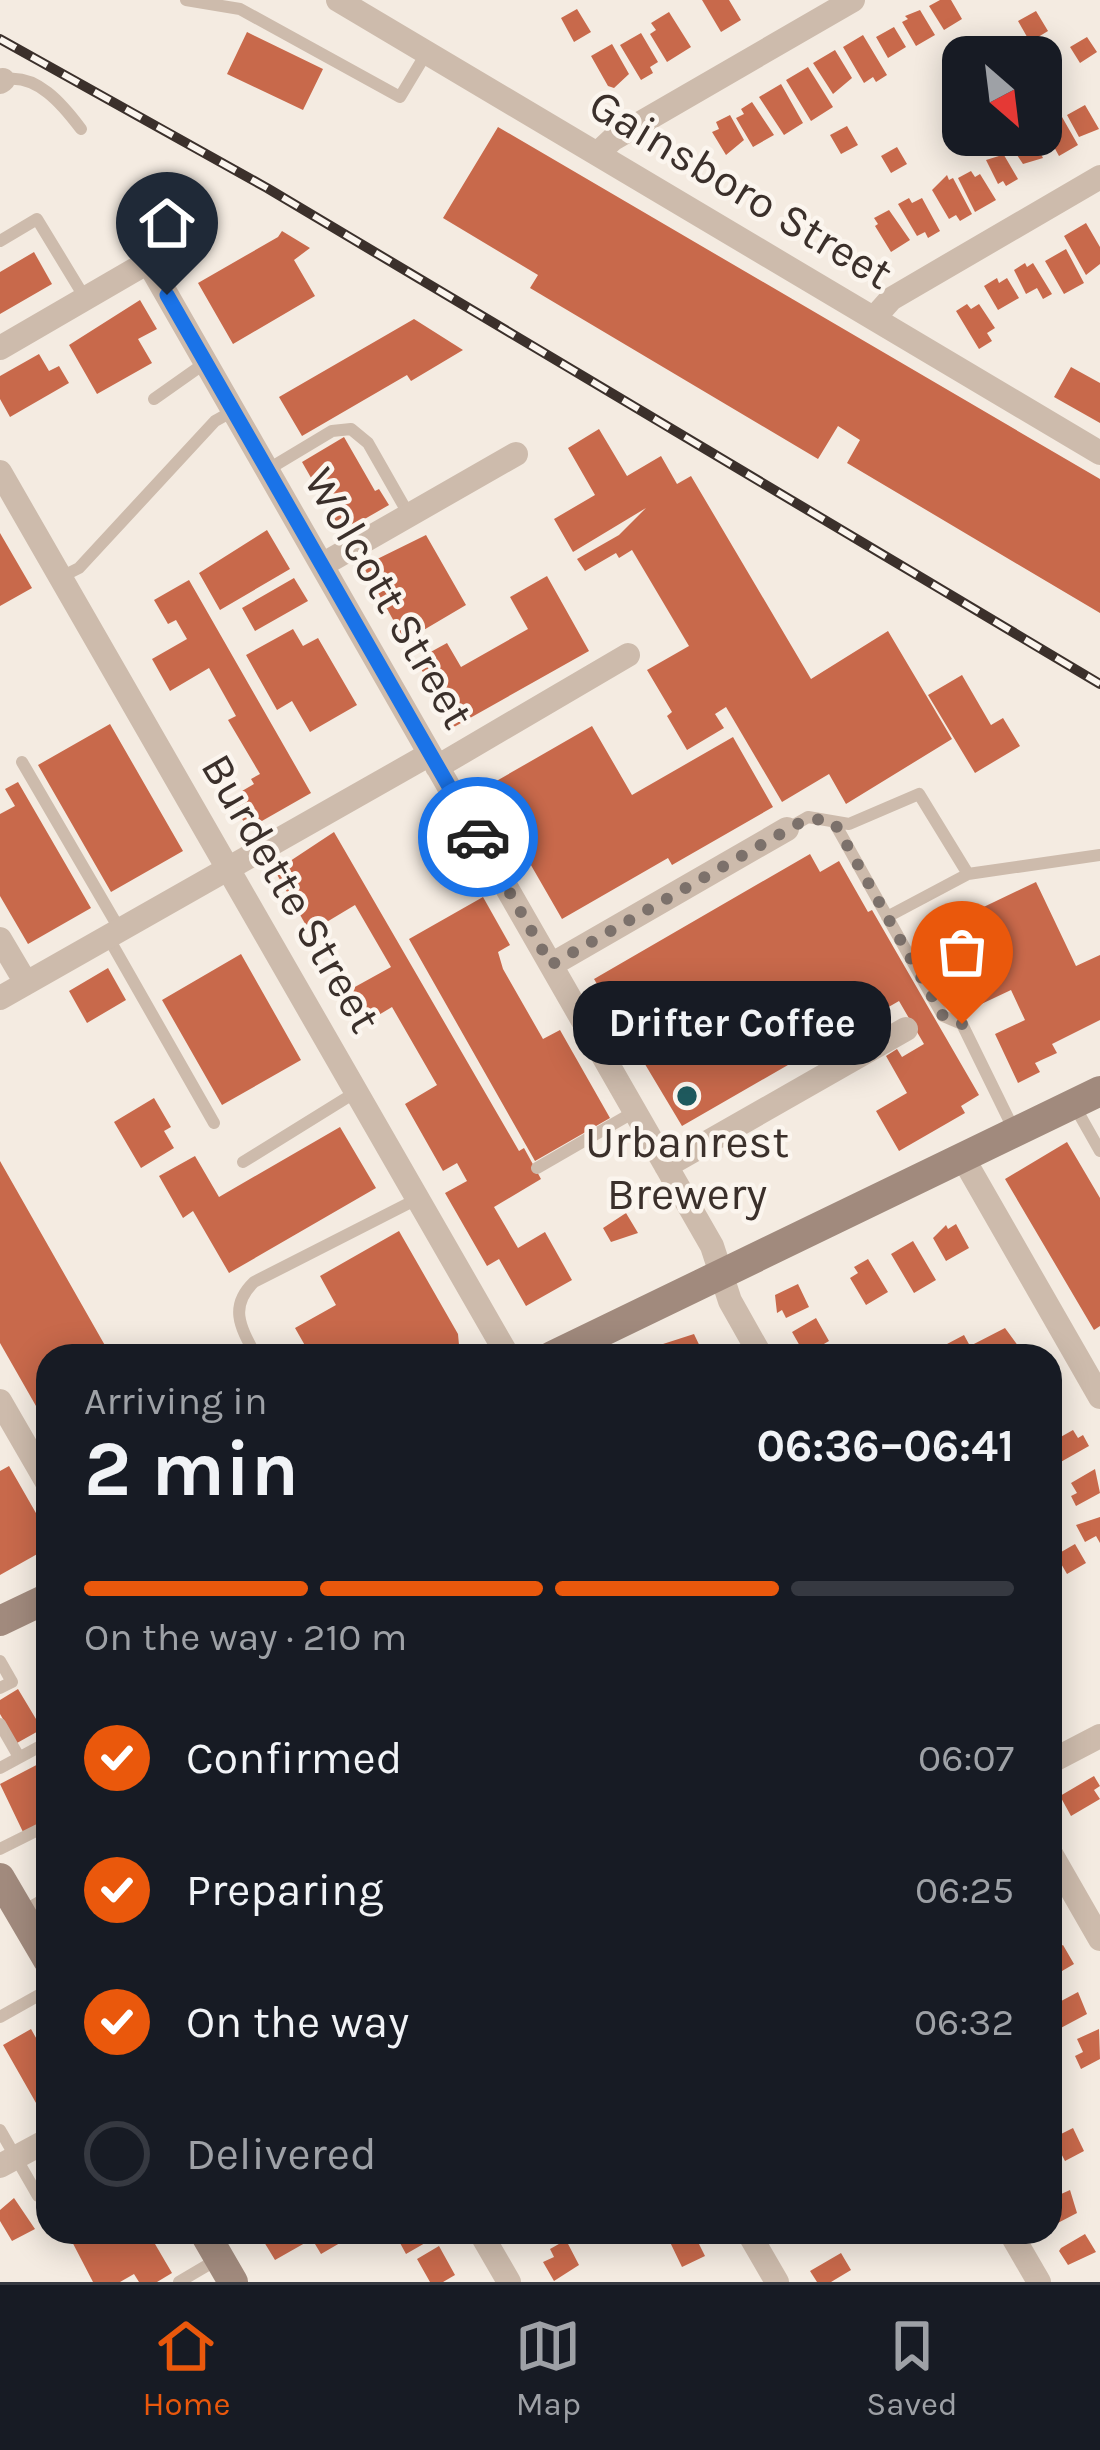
<!DOCTYPE html>
<html lang="en">
<head>
<meta charset="utf-8">
<style>
  :root { --surface:#171b24; --page:#20242c; --text:#f1f3f6; --muted:#9ea1a6; --line:#363941; --accent:#ea580c }
  body { margin:0; font-family:Karla,sans-serif; background:var(--page); color:var(--text); height:100vh; display:flex; flex-direction:column; font-size:45px; white-space:nowrap }
  * { box-sizing:border-box; margin:0 }
  p { font-size:39px; color:var(--muted) }
  .icon { flex:none; width:66px; height:66px; fill:none; stroke:currentColor; stroke-width:2; stroke-linecap:round; stroke-linejoin:round }
  .map { position:relative; flex:1; overflow:hidden }
  .details { position:absolute; left:36px; top:1344px; width:1026px; height:900px; display:flex; flex-direction:column; background:var(--surface); border-radius:36px; box-shadow:0 6px 30px #0003 }
  .details>* { flex:none }
  .needle { width:78px; rotate:152deg }
  .tools { position:absolute; left:942px; top:36px; display:grid; gap:24px }
  .tools a { display:grid; place-items:center; width:120px; height:120px; border-radius:24px; background:var(--surface); box-shadow:0 6px 30px #0003; font-size:60px }
  .pin { position:absolute; display:grid; place-items:center; width:102px; height:102px; color:#fff; margin:-123px -51px; border-radius:50% 50% 50% 0; rotate:-45deg; box-shadow:0 0 12px #0007 }
  .pin .icon { rotate:45deg }
  .courier { position:absolute; display:grid; place-items:center; width:120px; height:120px; margin:-60px; border:9px solid #1a73e8; border-radius:50%; background:#fff; color:#222; box-shadow:0 3px 15px #0007 }
  .bubble { position:absolute; height:84px; border-radius:36px; background:var(--surface); box-shadow:0 6px 30px #0003; font-size:39px; font-weight:700; line-height:84px; text-align:center }
  .headline em { font-style:normal; font-weight:700 }
  .headline div { display:flex; flex-direction:column-reverse }
  .headline { display:flex; align-items:center; justify-content:space-between; height:204px; padding:0 48px }
  h1 { font-size:78px; font-weight:700; line-height:90px }
  .bar { display:grid; grid-template-columns:repeat(4,1fr); gap:18px 12px; align-content:center; height:144px; padding:0 48px }
  .bar i { height:15px; border-radius:9px; background:var(--line) }
  .bar .selected { background:var(--accent) }
  .bar p { grid-column:span 4 }
  ol { padding:0 48px; list-style:none }
  li { display:flex; align-items:center; gap:36px; height:132px }
  li p { margin-inline-start:auto }
  li .icon { padding:12px; border-radius:50%; background:var(--accent); color:#fff; stroke-width:4 }
  li:last-child { color:var(--muted) }
  li i { width:66px; height:66px; border:6px solid var(--line); border-radius:50% }
  .dock { display:flex; justify-content:space-around; align-items:center; height:168px; border-top:3px solid var(--line); background:var(--surface); font-size:33px; color:var(--muted) }
  .dock a { display:grid; justify-items:center; gap:6px }
  .dock .selected { color:var(--accent) }
  .map>svg:first-child { display:block }
  .building { fill:#c8694b }
  .lines { fill:none; stroke-linecap:round; stroke-linejoin:round }
  .lane { stroke:#cdbbac; stroke-width:12 }
  .street { stroke:#cdbbac; stroke-width:24 }
  .secondary { stroke:#a18a7d; stroke-width:30 }
  .rail-casing { stroke:#3b302b; stroke-width:10 }
  .rail { stroke:#fbf5ee; stroke-width:6; stroke-dasharray:18; stroke-linecap:butt }
  .done { stroke:#7c716b; stroke-width:12; stroke-dasharray:0 21.6 }
  .route { stroke:#1a73e8; stroke-width:15 }
  .poi-dot { fill:#1f5a5e; stroke:#fbf5ee; stroke-width:4.5 }
  .labels { text-anchor:middle; dominant-baseline:central; stroke-width:9; stroke-linejoin:round; paint-order:stroke }
  .street-label { font-size:45px; fill:#3b302b; stroke:#fbf5ee }
  .poi-label { font-size:45px; fill:#3b302b; stroke:#fbf5ee }
</style>
</head>
<body>
<div class="map">
<svg width="1100" height="2282" viewBox="0 0 1100 2282">
  <rect width="100%" height="100%" fill="#f4ebe1"/>
  <path class="building" d="M702 0H729L741 20 721 32Z
    M940 0H951L962 19 944 30 929 6Z
    M577 9 591 32 574 42 561 18Z
    M920 10 935 35 916 46 902 22 908 19 905 16Z
    M1036 11 1048 31 1030 42 1018 21Z
    M669 12 691 47 667 62 650 34 656 30 651 23Z
    M894 27 906 47 888 58 876 37Z
    M247 32 323 69 303 110 227 74Z
    M641 33 658 62 650 67 653 73 641 80 620 45Z
    M863 35 887 75 876 82 873 77 864 83 843 47Z
    M1087 37 1097 52 1080 63 1070 47Z
    M612 44 629 74 614 88 608 86 591 56Z
    M835 50 852 78 833 94 813 63Z
    M808 67 833 107 811 121 786 80Z
    M781 84 803 123 784 135 759 97Z
    M752 102 774 135 753 147 736 118 744 114 741 109Z
    M1085 105 1099 129 1079 137 1067 115Z
    M730 115 744 140 726 155 712 132 719 129 716 122Z
    M1062 117 1078 145 1059 156 1043 127Z
    M847 126 858 145 841 154 830 135Z
    M498 127 1100 479V613L847 463 860 440 838 426 818 459 530 288 538 275 443 218Z
    M1016 135H1031L1043 158 1023 164 1007 140Z
    M897 147 907 164 891 173 881 156Z
    M1001 150 1018 179 1006 186 1003 181 998 184 986 160 999 156 997 153Z
    M971 171 975 177 980 174 996 200 975 212 958 178Z
    M947 175 949 180 953 178 972 214 960 221 956 215 949 219 932 190Z
    M909 198 912 203 922 198 940 231 928 238 925 232 917 236 898 204Z
    M889 210 910 240 891 252 875 226 878 224 874 218Z
    M1086 223 1100 247V264L1086 275 1064 236Z
    M282 231 310 248 294 260 315 296 233 344 198 283 278 237Z
    M1066 249 1084 283 1064 294 1045 261Z
    M34 252 52 284 0 314V272Z
    M1025 263 1027 267 1033 263 1052 294 1043 299 1037 288 1026 294 1014 270Z
    M997 278 999 283 1007 278 1019 298 998 310 984 286Z
    M140 300 157 329 138 339 152 363 97 394 69 345Z
    M967 304 971 309 979 304 995 328 987 333 992 341 979 349 956 311Z
    M414 319 463 350 411 381 407 375 302 436 279 397Z
    M39 354 49 371 59 366 69 383 10 417 0 399V376Z
    M1071 367 1100 383V423L1054 397Z
    M599 429 627 476 661 456 677 484 691 476 811 679 888 631 952 739 846 804 829 774 782 802 726 707 715 714 724 728 687 750 667 716 672 712 647 670 689 646 632 550 619 558 616 553 585 571 577 559 619 535 646 508 573 552 554 519 595 495 568 448Z
    M344 437 375 491 379 489 389 505 342 532 302 462Z
    M267 530 290 569 220 610 199 573Z
    M0 533 32 588 0 606Z
    M426 535 466 605 405 641 363 566Z
    M547 576 589 651 454 727 416 660 447 643 461 667 528 629 510 597Z
    M294 578 308 601 255 631 242 608Z
    M189 580 311 793 248 829 230 798 254 784 251 779 260 774 228 720 236 716 209 668 170 691 152 659 187 639 176 620 168 624 154 600Z
    M293 629 303 646 318 638 357 705 310 732 292 701 277 710 246 655Z
    M962 675 991 725 1003 718 1020 746 975 773 928 695Z
    M110 724 183 851 111 892 38 765Z
    M592 726 632 795 733 737 773 807 672 865 668 858 562 919 486 787Z
    M18 782 91 908 28 944 0 896V814L15 806 5 789Z
    M334 832 519 1151 524 1148 541 1179 494 1207 518 1248 545 1232 572 1280 526 1306 499 1259 487 1266 445 1193 467 1181 457 1163 443 1171 405 1104 437 1085 392 1007 362 1025 344 993 391 967 355 905 325 923 322 918 307 927 275 871Z
    M810 854 820 872 839 861 868 912 872 910 979 1095 961 1106 965 1113 899 1151 876 1111 907 1093 886 1056 897 1049 902 1057 924 1044 899 1001 682 1126 594 979Z
    M1036 882 1076 966 1100 955V1020L1052 1044 1057 1053 1035 1063 1040 1072 1018 1083 995 1034 1025 1020 1011 990 956 1016 919 938Z
    M483 897 510 945 498 952 503 969 543 1039 560 1030 610 1118 535 1161 409 939Z
    M241 954 301 1060 222 1105 162 1000Z
    M108 968 126 1000 87 1023 69 991Z
    M154 1098 171 1127 164 1131 174 1148 141 1168 114 1122Z
    M340 1127 376 1188 229 1273 193 1211 183 1218 159 1176 195 1156 219 1197Z
    M1067 1142 1100 1198V1326L1094 1330 1005 1179Z
    M0 1161 111 1356H48V1427L0 1343Z
    M626 1213 638 1233 611 1242 603 1228Z
    M956 1224 969 1248 946 1261 933 1238 946 1225 948 1229Z
    M399 1231 458 1334 459 1345 441 1356H311L295 1328 336 1305 320 1276Z
    M913 1241 936 1280 914 1293 891 1254Z
    M868 1259 888 1292 866 1305 850 1278 858 1273 854 1267Z
    M798 1284 809 1307 786 1318 782 1310 777 1313 775 1295Z
    M816 1318 829 1341 805 1355 792 1332Z
    M1005 1328 1019 1347 1002 1356H953L947 1344 964 1335 970 1346Z
    M694 1334 704 1355 653 1356 652 1352 663 1344Z
    M1073 1430 1078 1438 1083 1435 1089 1446 1050 1468 1053 1452 1050 1443Z
    M9 1466 48 1534V1548L0 1575V1471Z
    M1095 1469 1100 1493 1076 1506 1071 1496 1077 1493 1071 1483Z
    M1100 1517V1543L1096 1536 1085 1542 1076 1525Z
    M1075 1544 1086 1563 1067 1574 1056 1555Z
    M18 1689 42 1729 17 1743 0 1714V1700Z
    M48 1759V1820L23 1832 0 1784Z
    M1094 1776 1100 1786 1094 1790 1100 1799 1071 1816 1060 1796Z
    M1063 1945 1074 1964 1050 1978V1951Z
    M1078 1992 1087 2014 1057 2030 1050 2007Z
    M31 2029 48 2059V2115L44 2117 3 2045Z
    M1099 2029 1100 2059 1081 2069 1075 2056 1083 2052 1077 2039Z
    M1073 2128 1084 2151 1065 2161 1053 2138Z
    M1070 2190 1077 2213 1052 2226 1050 2199Z
    M14 2198 35 2229 12 2241 0 2221V2210Z
    M67 2232H148L172 2273 157 2282H139L134 2274 120 2282H93Z
    M258 2232H349L352 2236 321 2254 312 2239 275 2260Z
    M394 2232H428L432 2239 406 2254Z
    M681 2232H693L705 2256 682 2267 668 2238Z
    M1085 2234 1096 2252 1068 2265 1059 2251 1061 2248Z
    M566 2240 579 2265 554 2281 543 2262 554 2257 550 2249Z
    M439 2246 455 2275 443 2282H430L417 2259Z
    M841 2253 851 2270 831 2282H817L810 2271Z"/>
  <g class="lines">
    <path class="lane" d="M186 0 240 9 400 97 427 52
      M3 80C36 72 63 105 81 129
      M123 213 148 262
      M0 241 37 219 85 298
      M154 399 205 363
      M267 470 332 431 351 429 368 443 409 515
      M61 577 79 568 215 421 233 411
      M22 762 120 930
      M834 822 943 1016 962 1024 1015 1132
      M787 829 808 817 849 824 919 794 968 874 1100 855
      M887 917 968 874
      M108 937 214 1123
      M1074 1105 1100 1151
      M243 1162 356 1092
      M537 1168 634 1112
      M256 1356C241 1328 228 1307 254 1282L419 1198
      M0 1661 12 1682 0 1688
      M0 1724 19 1757
      M0 1768 48 1742
      M0 1849 48 1825
      M22 1912 48 1897
      M0 2017 48 1990
      M0 2130 38 2196 48 2190
      M179 2282 218 2259"/>
    <path class="street" d="M338 0 1100 453
      M0 82 3 80
      M598 153 613 139 853 0
      M874 318 891 299 1100 177
      M0 348 148 262 712 1246 730 1301 761 1356
      M0 472 508 1356
      M322 565 516 454
      M437 767 628 655
      M0 939 26 983
      M551 965 787 829
      M0 998 430 754
      M963 1158 1100 1397
      M666 1166 906 1029
      M0 1401 48 1484
      M1050 1762 1100 1736
      M1050 1852 1100 1939
      M0 2166 48 2140
      M480 2232 509 2282
      M748 2232 777 2282
      M1010 2232 1039 2282"/>
    <path class="secondary" d="M552 1356 1100 1091
      M0 1621 48 1598
      M0 1878 48 1960
      M204 2232 233 2282"/>
    <defs>
      <path id="rail" d="M0 39 267 188 1100 684"/>
    </defs>
    <use href="#rail" class="rail-casing"/>
    <use href="#rail" class="rail"/>
  </g>
  <g class="lines">
    <path class="done" d="M478 837 551 965 808 818 834 822 943 1016 962 1024"/>
    <path class="route" d="M167 295 478 837"/>
  </g>
  <circle class="poi-dot" cx="687" cy="1096" r="12"/>
  <g class="labels">
    <g class="street-label">
      <text transform="translate(741 189) rotate(31)">Gainsboro Street</text>
      <text transform="translate(389 598) rotate(60)">Wolcott Street</text>
      <text transform="translate(291 893) rotate(60)">Burdette Street</text>
    </g>
    <g class="poi-label">
      <text x="687" y="1142">Urbanrest<tspan x="687" dy="52">Brewery</tspan></text>
    </g>
  </g>
</svg>
<div class="tools">
<a><svg class="needle" viewBox="-14 -14 28 28"><path d="M0-13l5 13h-10z" fill="#e53935"/><path d="M0 13l5-13h-10z" fill="#9ea1a6"/></svg></a>
</div>
<div class="pin" style="left:962px;top:1024px;background:#ea580c"><svg class="icon" aria-label="bag" viewBox="0 0 24 24"><path d="M5 8h14l-1 12H6zM9 8a3 3 0 0 1 6 0"/></svg></div>
<div class="pin" style="left:167px;top:295px;background:#1f2937"><svg class="icon" aria-label="home" viewBox="0 0 24 24"><path d="M3 11l9-7 9 7M6 9v11h12V9"/></svg></div>
<div class="courier" style="left:478px;top:837px"><svg class="icon" aria-label="car" viewBox="0 0 24 24"><path d="M5 17H2v-5l4-1 3-4h7l3 4 3 1v5h-3M9 17h6M6 11h13"/><circle cx="7" cy="17" r="2"/><circle cx="17" cy="17" r="2"/></svg></div>
<div class="bubble" style="left:573px;top:981px;width:318px">Drifter Coffee</div>
<section class="details">
<div class="headline"><div><h1>2 min</h1><p>Arriving in</p></div><em>06:36–06:41</em></div>
<div class="bar"><i class="selected"></i><i class="selected"></i><i class="selected"></i><i></i><p>On the way · 210 m</p></div>
<ol>
<li><svg class="icon" aria-label="check" viewBox="0 0 24 24"><path d="M5 12l5 5 9-10"/></svg>Confirmed<p>06:07</p></li>
<li><svg class="icon" aria-label="check" viewBox="0 0 24 24"><path d="M5 12l5 5 9-10"/></svg>Preparing<p>06:25</p></li>
<li><svg class="icon" aria-label="check" viewBox="0 0 24 24"><path d="M5 12l5 5 9-10"/></svg>On the way<p>06:32</p></li>
<li><i></i>Delivered</li>
</ol>
</section>
</div>
<nav class="dock">
<a class="selected"><svg class="icon" aria-label="home" viewBox="0 0 24 24"><path d="M3 11l9-7 9 7M6 9v11h12V9"/></svg>Home</a>
<a><svg class="icon" aria-label="map" viewBox="0 0 24 24"><path d="M3 6l6-2 6 2 6-2v14l-6 2-6-2-6 2zM9 4v14M15 6v14"/></svg>Map</a>
<a><svg class="icon" aria-label="saved" viewBox="0 0 24 24"><path d="M7 4h10v16l-5-4-5 4z"/></svg>Saved</a>
</nav>
</body>
</html>
